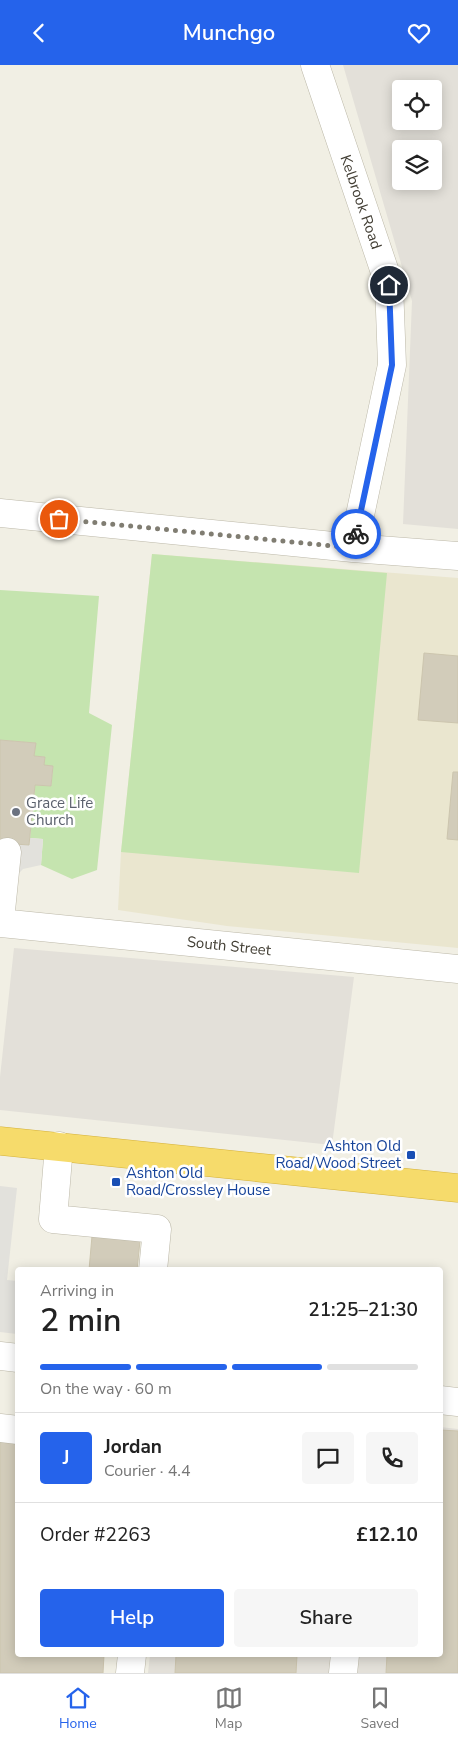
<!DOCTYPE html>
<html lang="en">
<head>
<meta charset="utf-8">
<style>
  :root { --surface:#fff; --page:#f6f6f6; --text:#222; --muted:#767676; --line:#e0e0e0; --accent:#2563eb }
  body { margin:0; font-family:"Nunito Sans",sans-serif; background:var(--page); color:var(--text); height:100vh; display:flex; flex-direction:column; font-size:19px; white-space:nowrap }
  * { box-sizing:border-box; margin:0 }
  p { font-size:16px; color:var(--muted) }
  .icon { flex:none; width:28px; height:28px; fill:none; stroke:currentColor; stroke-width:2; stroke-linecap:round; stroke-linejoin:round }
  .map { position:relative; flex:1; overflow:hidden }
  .details { position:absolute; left:15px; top:1202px; width:428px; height:390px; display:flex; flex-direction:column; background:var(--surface); border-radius:5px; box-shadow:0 2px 12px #0003 }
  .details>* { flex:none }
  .controls { position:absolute; left:392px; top:15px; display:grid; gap:10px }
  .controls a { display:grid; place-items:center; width:50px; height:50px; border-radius:5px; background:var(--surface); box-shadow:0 2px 12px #0003; font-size:25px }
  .pin { position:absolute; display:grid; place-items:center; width:42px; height:42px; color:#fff; margin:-21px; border:2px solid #fff; border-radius:50%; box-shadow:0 1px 5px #0007 }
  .courier { position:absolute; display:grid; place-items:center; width:50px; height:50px; margin:-25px; border:4px solid #2563eb; border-radius:50%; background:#fff; color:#222; box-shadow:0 1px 6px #0007 }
  .summary em { font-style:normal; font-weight:600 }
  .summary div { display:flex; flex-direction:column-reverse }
  .summary { display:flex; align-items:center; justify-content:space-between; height:85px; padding:0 25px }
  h1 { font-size:32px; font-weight:600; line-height:38px }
  .bar { display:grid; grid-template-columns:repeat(4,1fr); gap:8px 5px; align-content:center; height:60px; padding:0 25px }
  .bar i { height:6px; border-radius:4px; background:var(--line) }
  .bar .current { background:var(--accent) }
  .bar p { grid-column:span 4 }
  .line { display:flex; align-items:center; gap:12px; padding:0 25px; border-top:1px solid var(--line) }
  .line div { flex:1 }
  .round { display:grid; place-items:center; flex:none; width:52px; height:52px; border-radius:5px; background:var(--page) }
  .button { display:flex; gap:10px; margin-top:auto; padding:10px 25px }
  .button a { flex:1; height:58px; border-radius:5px; background:var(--accent); color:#fff; font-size:20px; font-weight:600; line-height:58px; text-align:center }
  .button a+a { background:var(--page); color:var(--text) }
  header { display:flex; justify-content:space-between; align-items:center; height:65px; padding:0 25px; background:var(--accent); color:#fff; font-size:22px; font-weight:600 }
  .tabs { display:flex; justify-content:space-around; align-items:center; height:70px; border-top:1px solid var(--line); background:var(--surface); font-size:14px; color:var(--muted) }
  .tabs a { display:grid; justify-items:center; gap:2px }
  .tabs .current { color:var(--accent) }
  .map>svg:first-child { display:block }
  .industrial { fill:#e3e0d9; fill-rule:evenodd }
  .education { fill:#eae6cf }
  .green { fill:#c5e4af }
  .parking { fill:#e2e1dc }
  .building { fill:#d2ccba; stroke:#ccc5ae }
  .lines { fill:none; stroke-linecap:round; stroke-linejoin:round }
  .minor-casing { stroke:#bcb8a8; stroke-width:29 }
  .highway-casing { stroke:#d4b13b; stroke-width:29 }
  .minor { stroke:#fff; stroke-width:28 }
  .highway { stroke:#f6db6b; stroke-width:28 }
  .done { stroke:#807d72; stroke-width:5; stroke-dasharray:0 9 }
  .route { stroke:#2563eb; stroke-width:6 }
  .worship-dot { fill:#6b7280; stroke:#fff; stroke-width:2 }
  .transit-dot { fill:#1a4fb4; stroke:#fff; stroke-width:2 }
  .labels { text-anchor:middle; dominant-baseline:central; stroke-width:5; stroke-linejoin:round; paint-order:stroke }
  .street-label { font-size:15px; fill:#433f35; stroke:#fff }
  .worship-label { font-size:15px; fill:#5b616d; stroke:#fff; text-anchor:start }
  .transit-label { font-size:15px; fill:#164399; stroke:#fff; text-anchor:end }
</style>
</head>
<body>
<header><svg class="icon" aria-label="back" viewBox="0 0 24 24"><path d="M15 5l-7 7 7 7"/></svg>Munchgo<svg class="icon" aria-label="heart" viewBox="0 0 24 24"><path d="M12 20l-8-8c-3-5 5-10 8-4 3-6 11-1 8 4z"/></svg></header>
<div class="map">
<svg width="458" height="1608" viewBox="0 0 458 1608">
  <rect width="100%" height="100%" fill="#f1efe4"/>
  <path class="industrial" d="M343 0H458V464L403 459 412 236ZM401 24H434V56H401ZM401 84H434V116H401Z
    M14 883 354 912 332 1080 0 1045V1012Z
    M440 1362 458 1364V1608H148L150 1590H440Z"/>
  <path class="education" d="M152 489 458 513V883L227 861 118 845 121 787Z"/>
  <path class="green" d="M152 489 387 508 359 808 121 787Z
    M0 525 99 531 89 648 112 660 97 805 72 814 41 800 43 774 30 773 35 720 51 721 53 702 42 700 45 692 34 691 35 678 1 675 0 678Z"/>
  <path class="parking" d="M30 773 43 774 41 800 23 804 16 811 0 778 29 780Z
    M0 1121 17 1123 7 1215 17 1216V1269L0 1267Z"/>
  <path class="building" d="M424 588 458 591V658L418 655Z
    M0 675 36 678 34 691 45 692 44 700 53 701 51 721 35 720 29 780 0 778Z
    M453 707H458V775L447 774Z
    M92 1171 140 1176 137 1205H89Z
    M440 1365 458 1366V1608H386L387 1590H440Z
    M0 1371 18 1373V1590H104L103 1608H0Z
    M176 1590H297L296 1608H175Z"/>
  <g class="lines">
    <defs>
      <path id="minor" d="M315 0 389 219 392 300 353 483
        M0 448 353 483 458 491
        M0 855 7 787
        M0 858 458 904
        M59 1081 53 1154 157 1164 153 1205
        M0 1291 18 1293
        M440 1335 458 1337
        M0 1363 18 1365
        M130 1608 132 1590
        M343 1608 345 1590"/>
      <path id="highway" d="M0 1076 458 1123"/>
    </defs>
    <use href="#minor" class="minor-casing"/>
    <use href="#highway" class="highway-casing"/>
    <use href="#minor" class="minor"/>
    <use href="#highway" class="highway"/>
  </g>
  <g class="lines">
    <path class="done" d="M59 454 354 483 356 469"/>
    <path class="route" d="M356 469 392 300 389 220"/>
  </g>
  <circle class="worship-dot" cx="16" cy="747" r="5"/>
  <g class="transit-dot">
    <rect x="406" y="1085" width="10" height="10" rx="2.5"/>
    <rect x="111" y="1112" width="10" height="10" rx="2.5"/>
  </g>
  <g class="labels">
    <g class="street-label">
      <text transform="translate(361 137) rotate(71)">Kelbrook Road</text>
      <text transform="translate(229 881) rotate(6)">South Street</text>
    </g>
    <g class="worship-label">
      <text x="26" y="738">Grace Life<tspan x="26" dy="17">Church</tspan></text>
    </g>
    <g class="transit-label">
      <text x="401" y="1081">Ashton Old<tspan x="401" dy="17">Road/Wood Street</tspan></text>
      <text x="126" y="1108" text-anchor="start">Ashton Old<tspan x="126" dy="17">Road/Crossley House</tspan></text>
    </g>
  </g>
</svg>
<div class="controls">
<a><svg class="icon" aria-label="locate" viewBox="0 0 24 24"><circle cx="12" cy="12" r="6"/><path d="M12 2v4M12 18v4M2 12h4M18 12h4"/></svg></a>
<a><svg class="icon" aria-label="layers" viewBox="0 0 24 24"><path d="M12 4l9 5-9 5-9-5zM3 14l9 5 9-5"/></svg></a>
</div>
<div class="pin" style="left:59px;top:454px;background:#ea580c"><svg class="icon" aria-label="bag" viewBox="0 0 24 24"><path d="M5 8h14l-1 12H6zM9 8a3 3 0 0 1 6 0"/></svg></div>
<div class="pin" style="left:389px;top:220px;background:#1f2937"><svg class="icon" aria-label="home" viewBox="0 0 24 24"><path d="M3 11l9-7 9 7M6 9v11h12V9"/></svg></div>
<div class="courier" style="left:356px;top:469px"><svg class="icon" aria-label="bike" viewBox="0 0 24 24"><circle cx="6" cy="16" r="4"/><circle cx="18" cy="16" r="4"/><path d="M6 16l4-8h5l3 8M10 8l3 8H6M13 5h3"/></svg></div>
<section class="details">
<div class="summary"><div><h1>2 min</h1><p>Arriving in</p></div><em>21:25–21:30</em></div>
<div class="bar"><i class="current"></i><i class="current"></i><i class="current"></i><i></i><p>On the way · 60 m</p></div>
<div class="line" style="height:90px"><b class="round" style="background:var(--accent);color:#fff">J</b><div><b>Jordan</b><p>Courier · 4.4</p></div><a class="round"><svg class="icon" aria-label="chat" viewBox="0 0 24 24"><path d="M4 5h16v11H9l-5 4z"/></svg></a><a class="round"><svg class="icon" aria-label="phone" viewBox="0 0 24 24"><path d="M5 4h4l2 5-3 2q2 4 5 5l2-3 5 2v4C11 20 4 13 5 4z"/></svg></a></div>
<div class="line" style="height:65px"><div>Order #2263</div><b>£12.10</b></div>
<div class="button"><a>Help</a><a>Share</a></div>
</section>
</div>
<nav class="tabs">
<a class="current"><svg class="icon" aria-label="home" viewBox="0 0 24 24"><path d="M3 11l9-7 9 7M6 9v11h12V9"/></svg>Home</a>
<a><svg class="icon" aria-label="map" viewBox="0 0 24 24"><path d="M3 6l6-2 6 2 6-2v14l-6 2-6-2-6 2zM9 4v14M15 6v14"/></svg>Map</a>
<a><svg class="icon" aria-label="saved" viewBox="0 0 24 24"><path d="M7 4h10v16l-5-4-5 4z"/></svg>Saved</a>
</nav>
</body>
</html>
